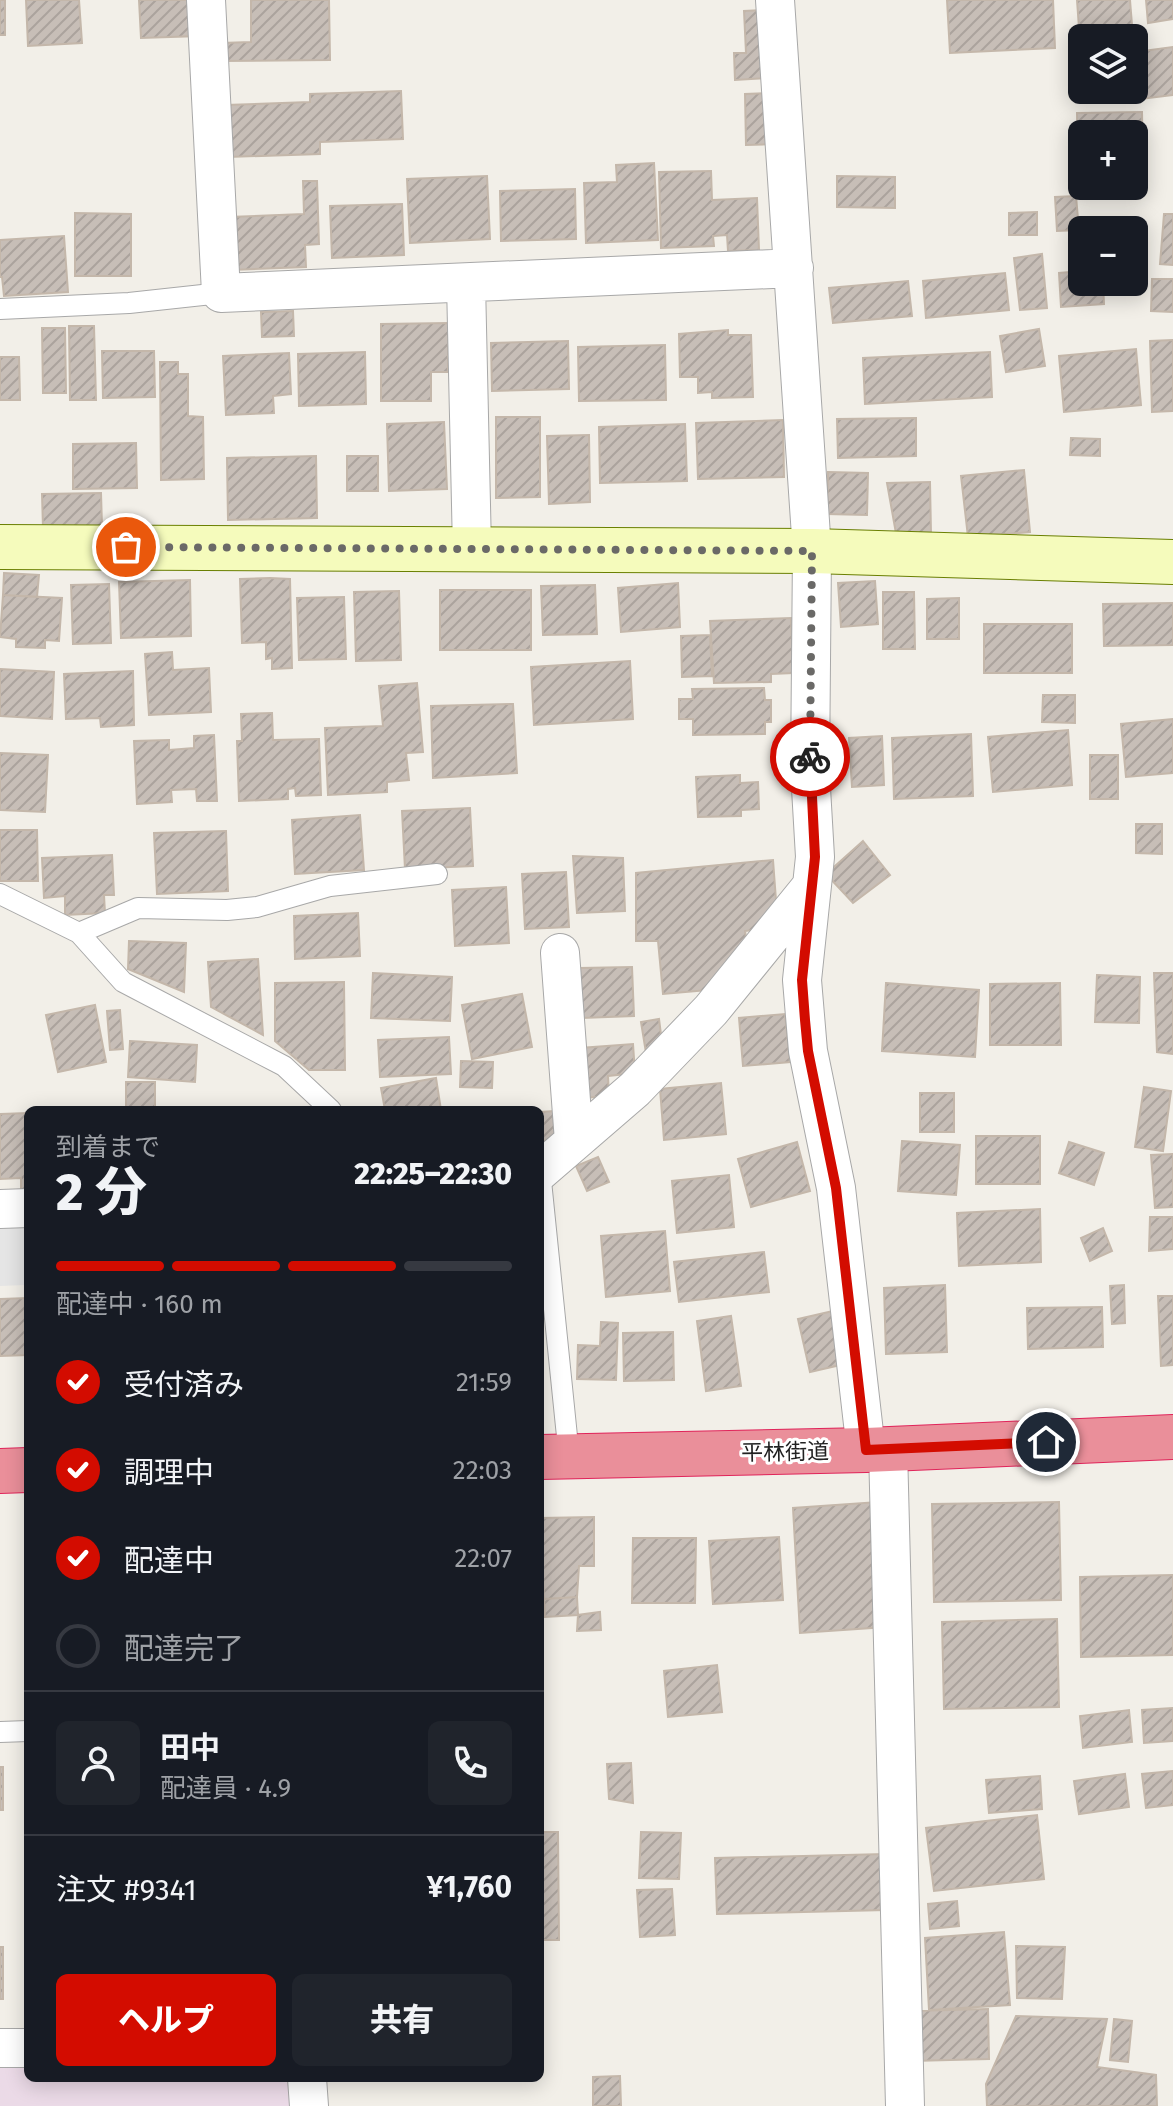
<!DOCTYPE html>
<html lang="ja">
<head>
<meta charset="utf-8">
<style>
  :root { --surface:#171b24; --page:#20242c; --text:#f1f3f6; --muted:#9ea1a6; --line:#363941; --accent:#d30c00 }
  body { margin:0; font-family:"Fira Sans","Noto Sans JP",sans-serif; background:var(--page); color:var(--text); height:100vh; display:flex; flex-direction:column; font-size:30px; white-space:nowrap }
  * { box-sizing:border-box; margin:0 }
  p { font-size:26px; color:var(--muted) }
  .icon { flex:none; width:44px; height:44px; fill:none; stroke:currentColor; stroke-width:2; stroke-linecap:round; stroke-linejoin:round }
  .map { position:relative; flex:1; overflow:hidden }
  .details { position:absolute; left:24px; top:1106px; width:520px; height:976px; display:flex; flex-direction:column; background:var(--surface); border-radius:12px; box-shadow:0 4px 20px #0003 }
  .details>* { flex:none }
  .tools { position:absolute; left:1068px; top:24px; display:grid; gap:16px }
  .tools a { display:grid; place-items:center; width:80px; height:80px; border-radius:12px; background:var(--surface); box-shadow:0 4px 20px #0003; font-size:40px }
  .pin { position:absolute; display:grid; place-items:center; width:68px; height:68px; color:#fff; margin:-34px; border:4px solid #fff; border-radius:50%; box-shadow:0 2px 8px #0007 }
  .courier { position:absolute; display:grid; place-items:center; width:80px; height:80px; margin:-40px; border:6px solid #d30c00; border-radius:50%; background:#fff; color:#222; box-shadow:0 2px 10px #0007 }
  .summary em { font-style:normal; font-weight:800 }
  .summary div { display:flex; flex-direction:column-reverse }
  .summary { display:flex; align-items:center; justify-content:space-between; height:136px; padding:0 32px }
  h1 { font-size:52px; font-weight:800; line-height:60px }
  .bar { display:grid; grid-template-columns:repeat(4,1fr); gap:12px 8px; align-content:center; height:96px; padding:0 32px }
  .bar i { height:10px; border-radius:6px; background:var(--line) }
  .bar .active { background:var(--accent) }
  .bar p { grid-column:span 4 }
  .line { display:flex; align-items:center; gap:20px; padding:0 32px; border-top:2px solid var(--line) }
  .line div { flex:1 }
  .round { display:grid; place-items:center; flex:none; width:84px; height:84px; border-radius:12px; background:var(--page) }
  ol { padding:0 32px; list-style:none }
  li { display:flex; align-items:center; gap:24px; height:88px }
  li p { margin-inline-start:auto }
  li .icon { padding:8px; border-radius:50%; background:var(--accent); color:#fff; stroke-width:4 }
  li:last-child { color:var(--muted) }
  li i { width:44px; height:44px; border:4px solid var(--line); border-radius:50% }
  .button { display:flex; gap:16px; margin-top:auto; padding:16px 32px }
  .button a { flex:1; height:92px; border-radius:12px; background:var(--accent); color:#fff; font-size:32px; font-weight:800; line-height:92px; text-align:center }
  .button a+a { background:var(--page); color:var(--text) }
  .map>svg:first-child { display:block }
  .railway { fill:#ebdae7 }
  .parking { fill:#e5e5e5 }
  .building { fill:url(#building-hatch); stroke:#c4b7aa; stroke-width:2 }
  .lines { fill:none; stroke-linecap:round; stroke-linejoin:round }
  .lane-casing { stroke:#a8a8a8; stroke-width:22 }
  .street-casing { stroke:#a8a8a8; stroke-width:40 }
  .secondary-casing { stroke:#6a7f02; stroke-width:46 }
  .highway-casing { stroke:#e0245a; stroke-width:46 }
  .lane { stroke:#fff; stroke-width:20 }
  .street { stroke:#fff; stroke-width:38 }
  .secondary { stroke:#f5fbbc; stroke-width:44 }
  .highway { stroke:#ea8f9a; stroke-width:44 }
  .done { stroke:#6a6967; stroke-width:8; stroke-dasharray:0 14.4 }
  .route { stroke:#d30c00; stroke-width:10 }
  .labels { text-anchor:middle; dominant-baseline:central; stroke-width:6; stroke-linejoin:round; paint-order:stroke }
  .street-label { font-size:22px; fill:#212121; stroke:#fff }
</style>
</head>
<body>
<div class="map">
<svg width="1173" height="2106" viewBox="0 0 1173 2106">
  <defs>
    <pattern id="building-hatch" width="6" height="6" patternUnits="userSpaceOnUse" patternTransform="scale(2)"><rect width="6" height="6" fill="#c7beb7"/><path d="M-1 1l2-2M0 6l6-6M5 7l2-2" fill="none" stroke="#aba39d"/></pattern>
  </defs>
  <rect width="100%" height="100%" fill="#f2efe8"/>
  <path class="railway" d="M0 2064 28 2067V2078H210L300 2083 301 2106H0Z"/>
  <path class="parking" d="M24 1220 25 1285 0 1286V1221Z"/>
  <path class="building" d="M0 0H5V35H0Z
    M26 0H79L82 43 28 46Z
    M139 0H198L200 36 141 38Z
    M251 0H329L330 60 222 61V43L251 42Z
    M947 0H1053L1055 48 950 53Z
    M1077 0H1130L1132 25 1079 28Z
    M1146 0H1173V19L1148 23Z
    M764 10 769 78 735 80 734 53H746L744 11Z
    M1173 47V95L1141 99 1135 52Z
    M401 91 403 139 320 142V154L228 157 226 105 310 102V94Z
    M773 93 775 144 746 145 745 94Z
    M1142 112 1143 170 1134 171V134H1082V171L1078 172 1077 113Z
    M654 163 658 240 586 243 584 183 617 182 616 165Z
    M711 171 712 200 757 198 759 250 728 251 727 235 713 236 714 246 661 248 659 172Z
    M487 176 490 239 410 243 407 179Z
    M837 176 895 177V208L837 207Z
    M303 181H317L319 244 305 245 306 267 231 270 229 217 304 214Z
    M575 189 576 239 501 241 500 191Z
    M1076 196 1079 230 1057 231 1055 197Z
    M402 204 404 255 332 258 330 206Z
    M1037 212V235H1009V213Z
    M75 213 131 214V276H75Z
    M1164 214H1173V265L1160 264Z
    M64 236 68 292 4 296 2 277H0V240Z
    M1042 254 1047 308 1020 310 1014 258Z
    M1082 271V282H1103L1104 304 1061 307 1059 273Z
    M1005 273 1009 310 926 318 923 281Z
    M1152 279H1173V312L1151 311Z
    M908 281 912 316 833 323 829 288Z
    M293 311 294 336 262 337 261 312Z
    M448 323V372H431V401H381V324Z
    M69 326H94L96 400H70Z
    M42 328H65L66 393H43Z
    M1039 329 1045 366 1006 372 1000 336Z
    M728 330V335H751L753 397 712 398V392L698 393V377H680L679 334Z
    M1173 340V411L1152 412 1150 341Z
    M568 341 569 389 492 391 491 343Z
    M665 345 666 400 579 401 578 347Z
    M1136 349 1141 405 1064 412 1059 356Z
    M102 351H154L155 397 103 398Z
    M365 352 366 404 299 406 298 354Z
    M990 352 992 397 865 404 863 358Z
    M289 353 291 394 273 396 274 413 226 415 223 356Z
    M0 357H19L20 400H0Z
    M160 362H178V374H188V416L203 417 204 479 161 480Z
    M496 417H540V497L496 498Z
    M916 418V456L838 458 837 419Z
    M783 420 784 477 698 479 696 423Z
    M444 422 447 489 389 491 387 424Z
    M685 424 687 481 600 483 599 427Z
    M589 435 590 502 549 504 547 436Z
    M1071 438 1100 439V456L1070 455Z
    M136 443 137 488 73 489V444Z
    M316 456 317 518 228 520 227 458Z
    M347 456H378V491H347Z
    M1024 470 1030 532 968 537 961 476Z
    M828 472 868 473 867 515 827 514Z
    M930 482 931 534 897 539 887 483Z
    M101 493 102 526 43 528 42 494Z
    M4 573 39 575 37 597 3 595Z
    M270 578 290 579 292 668 272 669V658L266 659V642L242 643 240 579Z
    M190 580 191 636 121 638 119 582Z
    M875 581 878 624 841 627 838 583Z
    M678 583 680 627 621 632 618 588Z
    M109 584 111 643 73 644 71 585Z
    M595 585 597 634 543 635 541 586Z
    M440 590H531V650H440Z
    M399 591 401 660 356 661 354 592Z
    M883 592H914L915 649H883Z
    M3 595 62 598 59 641 45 640V648L16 647V639L0 637Z
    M344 597 346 659 299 660 297 598Z
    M959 598V639H927V599Z
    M1173 603V645L1104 646 1103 604Z
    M791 618 793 673 771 674V682L714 683 710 621Z
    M984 624H1072V673H984Z
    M710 635 712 676 682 677 681 636Z
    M172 652 173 670 209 668 211 712 149 715 145 654Z
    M630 661 633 719 534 725 531 667Z
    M0 669 54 672 52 719 0 716Z
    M133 671 134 725 101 727 100 718 66 719 64 674Z
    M417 683 423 752 406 753 409 780 387 782V792L328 795 325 728 383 726 379 686Z
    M764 688 765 700H771V722H765V734L693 735V719H679V699H693L692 689Z
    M1043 695H1075V723L1042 722Z
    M513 704 517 773 433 778 431 706Z
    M272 713 273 740 319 739 321 795 296 796 295 788 288 789V799L239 801 237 741H242L241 714Z
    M1173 719V773L1126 777 1121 724Z
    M1068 730 1072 785 993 792 988 737Z
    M971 734 973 796 894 799 892 738Z
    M214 735 217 801H197L196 789 171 790 172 802 137 804 134 741 169 740V750L194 748V736Z
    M882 736 884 785 852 787 849 738Z
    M0 753 48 755 45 812 0 810Z
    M1090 755H1118V799H1090Z
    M740 775V783L758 782 759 809 741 810V816L698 817 696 777Z
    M470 808 473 866 405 869 402 811Z
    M360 815 364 870 295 874 292 820Z
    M1136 824H1162V854L1136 853Z
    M0 830H37L38 881H0Z
    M226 831 228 891 157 894 154 833Z
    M863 841 890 875 853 903 826 874Z
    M112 855 114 895H104L105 913 65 915V896L44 898 42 858Z
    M573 856 623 858 625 911 577 913Z
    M773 860 778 927 745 931 748 951 708 990 663 994 658 941H636V873Z
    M566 872 569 927 525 929 522 874Z
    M506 887 509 943 455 946 452 890Z
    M358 913 360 956 295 959 294 916Z
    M129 941 186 943 184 992 128 969Z
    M258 959 263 1035 211 1007 208 962Z
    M632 967 634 1016 582 1018 580 968Z
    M373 973 452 977 450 1021 371 1018Z
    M1154 973H1173V1054L1157 1052Z
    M1097 975 1140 977 1139 1023 1095 1022Z
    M344 982 345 1070H309L275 1041V983Z
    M886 983 979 990 975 1057 882 1051Z
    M1060 983 1061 1045H990V984Z
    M522 994 532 1047 472 1059 462 1005Z
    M95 1005 106 1062 58 1072 46 1015Z
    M120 1010 123 1049 110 1050 107 1011Z
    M785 1014 790 1062 743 1066 739 1018Z
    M659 1019 663 1050 647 1059 641 1022Z
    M449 1037 451 1074 380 1077 378 1040Z
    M130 1041 197 1045 195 1082 128 1077Z
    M633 1044 635 1073 608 1076 609 1096 583 1098 580 1048Z
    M461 1061 493 1062 492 1088 460 1087Z
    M436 1078 441 1110H385L381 1088Z
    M126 1082H155V1110H126Z
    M721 1083 726 1134 664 1140 660 1089Z
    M1144 1087 1171 1091 1163 1151 1135 1147Z
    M920 1093H954V1132H920Z
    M554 1111 557 1139 540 1141V1112Z
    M28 1113V1192H21V1178L0 1179V1114Z
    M976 1136H1040V1184H976Z
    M902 1141 960 1145 956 1195 898 1191Z
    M797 1142 810 1191 751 1207 738 1159Z
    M1069 1142 1104 1153 1094 1185 1059 1173Z
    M1173 1154V1207L1155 1208 1151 1155Z
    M598 1157 609 1182 587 1191 576 1166Z
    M729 1175 734 1227 677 1233 672 1181Z
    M1040 1209 1041 1262 959 1266 957 1213Z
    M1150 1217H1173V1249L1149 1251Z
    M1103 1228 1112 1251 1090 1261 1081 1238Z
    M665 1231 670 1291 606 1297 601 1236Z
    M764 1252 769 1292 679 1302 674 1262Z
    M945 1285 947 1352 886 1354 884 1288Z
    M1124 1285 1125 1323 1112 1324 1110 1286Z
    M1158 1296H1173V1365L1161 1366Z
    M28 1298V1355L0 1356V1299Z
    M1102 1307 1103 1347 1028 1349 1027 1308Z
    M833 1311 845 1364 810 1372 798 1319Z
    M731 1316 741 1386 706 1391 697 1321Z
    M601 1322 618 1323 616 1380 577 1379 578 1345 600 1346Z
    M673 1332 674 1380 624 1381 623 1333Z
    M878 1502 886 1627 800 1633 793 1508Z
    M1059 1502 1061 1600 934 1602 932 1504Z
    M594 1517V1566H579L577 1597 544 1599 540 1518Z
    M779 1537 783 1600 713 1604 709 1541Z
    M633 1538H696L695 1603H632Z
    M1173 1575V1655L1081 1657 1080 1577Z
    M577 1597 578 1615 545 1617 544 1599Z
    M600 1612 601 1630 577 1631 578 1615Z
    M1057 1619 1059 1707 944 1709 942 1622Z
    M717 1665 722 1712 668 1717 664 1671Z
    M1173 1708V1741L1144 1743 1142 1710Z
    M1129 1710 1132 1742 1083 1748 1080 1716Z
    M631 1763 633 1803 609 1799 607 1764Z
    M0 1767H3V1810H0Z
    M1173 1771V1805L1146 1808 1142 1774Z
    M1125 1774 1129 1807 1079 1814 1074 1781Z
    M1040 1776 1042 1809 989 1813 986 1780Z
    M1037 1815 1044 1879 934 1891 926 1828Z
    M540 1832H558L559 1940H540Z
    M641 1832 681 1833 679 1879 639 1878Z
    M885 1854 886 1910 717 1914 715 1858Z
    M672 1889 675 1935 640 1937 637 1890Z
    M957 1901 959 1926 930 1929 928 1904Z
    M1004 1932 1010 2005 929 2010 925 1938Z
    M1016 1946 1065 1947 1062 1999 1017 1998Z
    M0 1947H3V1999H0Z
    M988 2009 989 2059 912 2061 911 2011Z
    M1016 2016 1107 2019 1097 2067 1156 2075 1157 2106H987L986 2084Z
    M1114 2019 1132 2021 1128 2062 1110 2060Z
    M620 2076 621 2106H593V2077Z"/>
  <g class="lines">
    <defs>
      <path id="lane" d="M0 309 129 303 221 293
        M0 894 79 933 123 982 284 1066 331 1110
        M79 933 138 908 227 910 257 907 330 886 437 874
        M540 1171 569 1456
        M0 1732 28 1731"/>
      <path id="street" d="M206 0 221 293 794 268
        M775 0 812 551 810 771 815 857 802 980 808 1051 836 1188 866 1450
        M466 283 472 549
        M560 953 574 1141
        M540 1171 635 1089 711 1010 810 888
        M0 1209 28 1208
        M888 1449 905 2106
        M0 2048H28
        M307 2078 309 2106"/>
      <path id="secondary" d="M0 547 812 551 1173 562"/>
      <path id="highway" d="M540 1457 866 1450 1173 1437
        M0 1471 28 1470"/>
    </defs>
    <use href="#lane" class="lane-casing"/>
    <use href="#street" class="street-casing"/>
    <use href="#secondary" class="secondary-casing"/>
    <use href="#highway" class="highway-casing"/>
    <use href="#lane" class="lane"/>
    <use href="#street" class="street"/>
    <use href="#secondary" class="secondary"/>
    <use href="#highway" class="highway"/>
  </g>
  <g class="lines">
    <path class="done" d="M126 547 812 551 810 757"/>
    <path class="route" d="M810 757 815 857 802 980 805 1020 808 1051 836 1188 866 1450 1046 1442"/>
  </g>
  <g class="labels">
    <g class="street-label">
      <text transform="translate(785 1452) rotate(-1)">平林街道</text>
    </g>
  </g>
</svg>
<div class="tools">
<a><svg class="icon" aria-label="layers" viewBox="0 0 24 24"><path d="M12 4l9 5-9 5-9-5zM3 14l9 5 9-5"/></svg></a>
<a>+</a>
<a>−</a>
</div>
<div class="pin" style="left:126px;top:547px;background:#ea580c"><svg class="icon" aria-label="bag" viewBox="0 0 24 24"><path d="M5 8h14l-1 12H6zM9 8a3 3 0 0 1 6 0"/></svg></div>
<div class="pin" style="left:1046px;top:1442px;background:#1f2937"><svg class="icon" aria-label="home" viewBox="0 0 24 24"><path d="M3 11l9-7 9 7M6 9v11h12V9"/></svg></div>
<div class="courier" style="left:810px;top:757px"><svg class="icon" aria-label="bike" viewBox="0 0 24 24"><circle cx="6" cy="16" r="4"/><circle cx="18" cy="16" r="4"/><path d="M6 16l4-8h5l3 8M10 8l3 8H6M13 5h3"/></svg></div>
<section class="details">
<div class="summary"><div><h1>2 分</h1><p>到着まで</p></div><em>22:25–22:30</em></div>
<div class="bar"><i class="active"></i><i class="active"></i><i class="active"></i><i></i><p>配達中 · 160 m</p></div>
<ol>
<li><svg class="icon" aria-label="check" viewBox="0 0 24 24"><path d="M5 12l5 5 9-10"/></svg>受付済み<p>21:59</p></li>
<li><svg class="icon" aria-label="check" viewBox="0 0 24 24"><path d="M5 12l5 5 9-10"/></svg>調理中<p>22:03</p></li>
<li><svg class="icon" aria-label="check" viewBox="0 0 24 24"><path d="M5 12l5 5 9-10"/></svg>配達中<p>22:07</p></li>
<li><i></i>配達完了</li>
</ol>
<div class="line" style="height:144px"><a class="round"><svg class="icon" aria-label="person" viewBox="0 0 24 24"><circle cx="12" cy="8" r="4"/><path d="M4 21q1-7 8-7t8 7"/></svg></a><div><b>田中</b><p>配達員 · 4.9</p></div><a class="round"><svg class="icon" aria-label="phone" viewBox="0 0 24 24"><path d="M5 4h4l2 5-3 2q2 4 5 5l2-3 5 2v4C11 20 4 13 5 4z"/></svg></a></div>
<div class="line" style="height:104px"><div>注文 #9341</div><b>¥1,760</b></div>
<div class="button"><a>ヘルプ</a><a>共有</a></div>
</section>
</div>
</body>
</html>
